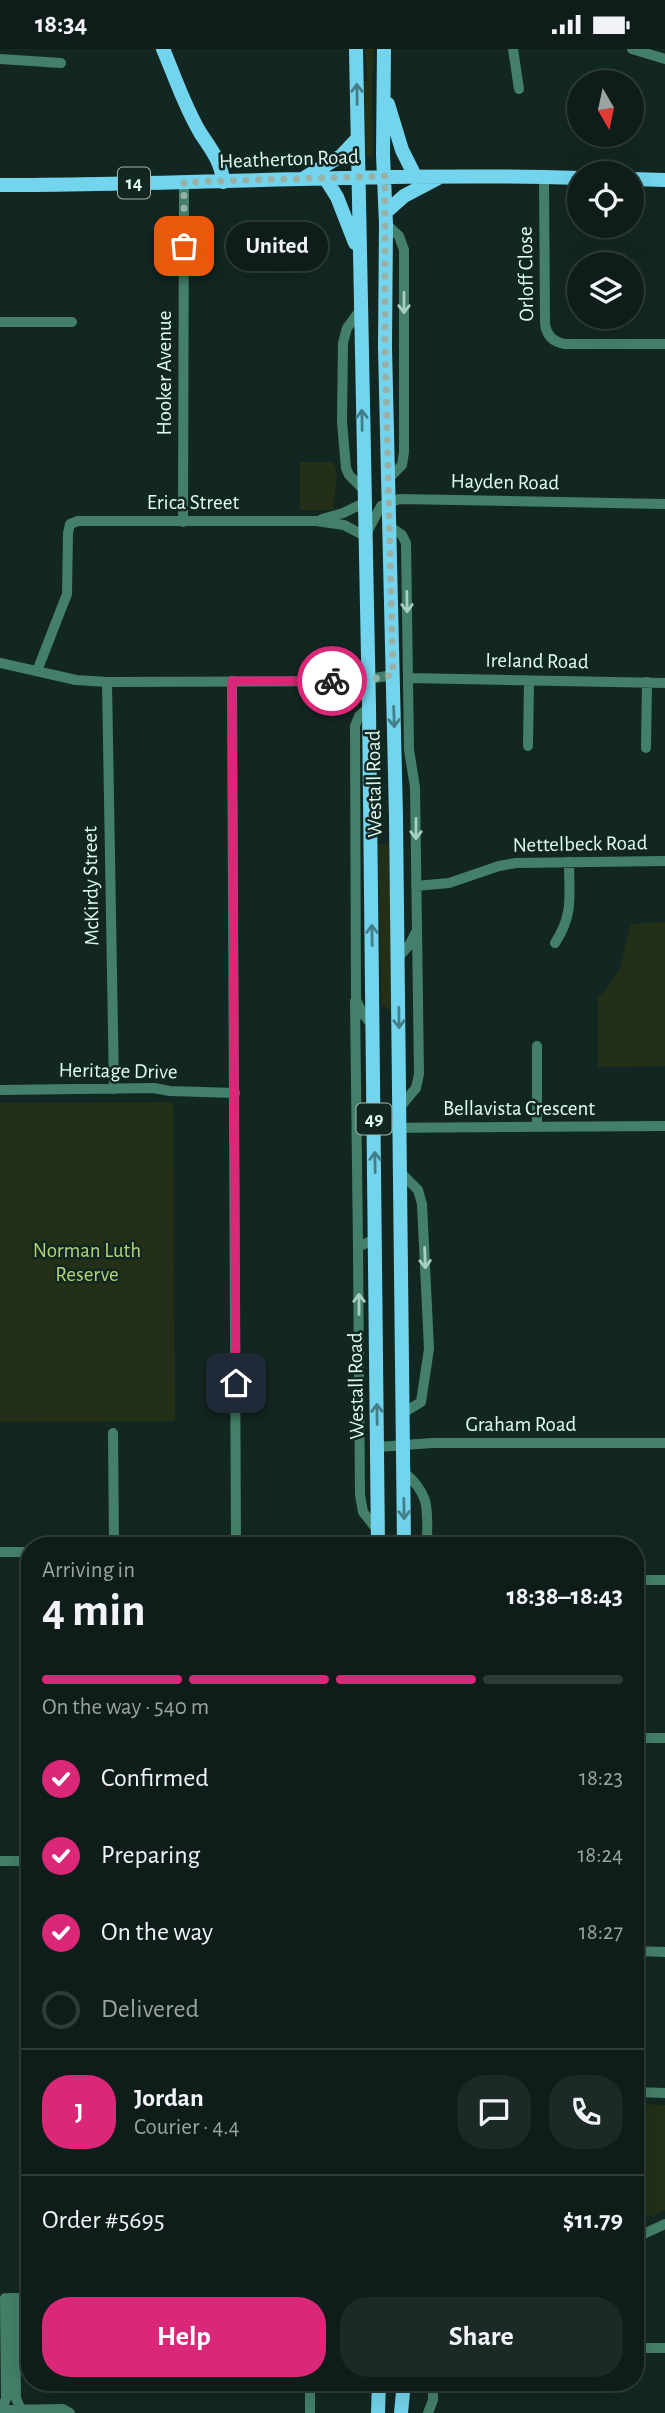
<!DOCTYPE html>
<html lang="en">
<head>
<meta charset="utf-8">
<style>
  :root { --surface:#0e1d1a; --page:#1c2a27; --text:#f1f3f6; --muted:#9ba2a2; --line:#2e3b39; --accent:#db2777 }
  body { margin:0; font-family:"Alegreya Sans",sans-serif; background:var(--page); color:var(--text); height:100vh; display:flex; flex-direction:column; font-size:26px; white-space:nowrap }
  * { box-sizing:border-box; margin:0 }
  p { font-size:23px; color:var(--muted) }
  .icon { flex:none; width:38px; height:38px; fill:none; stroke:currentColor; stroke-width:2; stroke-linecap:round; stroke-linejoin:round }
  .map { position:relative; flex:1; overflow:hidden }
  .sheet { position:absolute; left:21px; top:1488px; width:623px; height:854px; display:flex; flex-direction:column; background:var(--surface); border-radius:28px; box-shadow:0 7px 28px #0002,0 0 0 2px var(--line) }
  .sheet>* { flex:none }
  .needle { width:46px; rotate:171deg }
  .controls { position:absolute; left:567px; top:21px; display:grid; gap:14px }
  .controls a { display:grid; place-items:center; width:77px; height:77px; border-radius:50%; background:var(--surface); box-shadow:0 7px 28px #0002,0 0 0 2px var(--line); font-size:35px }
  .pin { position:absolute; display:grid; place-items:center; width:60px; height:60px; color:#fff; margin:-30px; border-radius:14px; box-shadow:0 4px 10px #0006 }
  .courier { position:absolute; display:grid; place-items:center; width:70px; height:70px; margin:-35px; border:5px solid #db2777; border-radius:50%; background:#fff; color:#222; box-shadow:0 2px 9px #0007 }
  .bubble { position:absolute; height:49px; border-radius:24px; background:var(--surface); box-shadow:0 7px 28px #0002,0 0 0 2px var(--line); font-size:23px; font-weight:600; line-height:49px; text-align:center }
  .summary em { font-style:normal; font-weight:600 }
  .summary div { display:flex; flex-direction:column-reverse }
  .summary { display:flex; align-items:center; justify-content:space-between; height:119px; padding:0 21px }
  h1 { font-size:46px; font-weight:600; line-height:52px }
  .bar { display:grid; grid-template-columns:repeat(4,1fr); gap:10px 7px; align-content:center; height:84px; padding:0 21px }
  .bar i { height:9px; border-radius:5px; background:var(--line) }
  .bar .on { background:var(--accent) }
  .bar p { grid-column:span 4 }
  .line { display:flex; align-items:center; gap:18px; padding:0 21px; border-top:2px solid var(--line) }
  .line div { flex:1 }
  .round { display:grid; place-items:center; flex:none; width:74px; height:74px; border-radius:28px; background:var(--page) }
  ol { padding:0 21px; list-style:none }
  li { display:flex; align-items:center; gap:21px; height:77px }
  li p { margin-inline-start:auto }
  li .icon { padding:7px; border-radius:50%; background:var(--accent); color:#fff; stroke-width:4 }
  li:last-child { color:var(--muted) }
  li i { width:38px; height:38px; border:4px solid var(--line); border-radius:50% }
  .primary-button { display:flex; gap:14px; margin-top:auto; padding:14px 21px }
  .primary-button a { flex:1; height:80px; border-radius:28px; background:var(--accent); color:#fff; font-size:28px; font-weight:600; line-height:80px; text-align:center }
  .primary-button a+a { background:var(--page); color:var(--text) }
  .status { display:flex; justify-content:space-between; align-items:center; height:49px; padding:0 35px; background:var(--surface); direction:ltr }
  .status svg { height:19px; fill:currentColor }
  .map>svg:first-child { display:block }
  .green { fill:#233017 }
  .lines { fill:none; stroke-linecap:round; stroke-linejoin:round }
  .minor { stroke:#448069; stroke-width:10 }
  .major { stroke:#73d5ed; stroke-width:14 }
  .oneway { stroke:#437e88 }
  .oneway2 { stroke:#a8d0c2 }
  .done { stroke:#97b1a9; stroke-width:7; stroke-dasharray:0 12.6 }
  .route { stroke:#db2777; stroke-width:9 }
  .labels { text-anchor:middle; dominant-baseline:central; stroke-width:5; stroke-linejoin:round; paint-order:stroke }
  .shield { fill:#132722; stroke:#a1bbb4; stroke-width:2 }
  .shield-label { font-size:19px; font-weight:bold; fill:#defbf2 }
  .street-label { font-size:21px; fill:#defbf2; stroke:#132722 }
  .park-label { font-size:21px; fill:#b4d372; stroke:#132722 }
</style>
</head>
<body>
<div class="status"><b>18:34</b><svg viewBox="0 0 49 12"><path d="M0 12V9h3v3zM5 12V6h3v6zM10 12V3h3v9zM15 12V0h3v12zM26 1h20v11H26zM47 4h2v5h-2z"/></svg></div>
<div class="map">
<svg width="665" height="2364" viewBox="0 0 665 2364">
  <rect width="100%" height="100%" fill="#132722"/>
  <path class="green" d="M366 0H374L372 31 373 104V108H366L364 32H367Z
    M300 413H333L337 426 333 461H300Z
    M378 795H389L392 961 381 956Z
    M665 873V1017L598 1018V946H602L620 919 631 875Z
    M173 1053 175 1372 0 1373V1054Z
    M635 2055 665 2056V2162L646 2169 635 2156Z"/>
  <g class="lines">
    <path class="minor" d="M513 0 519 40
      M632 0 665 10
      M0 10 61 14
      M544 128 545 274C546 286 553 293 565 295H665
      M386 175 399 187 404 201V403L402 416 388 430
      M361 260 347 279 343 294 342 373 346 419 349 426 363 440
      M0 273H72
      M322 470 343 464 364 454
      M183 473 184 133
      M389 477 402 486 406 494 409 701 415 738 419 1025 416 1039 400 1058
      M0 614 76 631 107 633 357 632 393 626
      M37 622 67 545 68 484 70 475 78 472H316L344 476 365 487 381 457 399 450 665 455
      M408 629 665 634
      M232 632 236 1496
      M107 633 114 1040
      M369 658 359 667 355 677 356 951 363 965 373 977
      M528 697 529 632
      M646 699 647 633
      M416 837 449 834 499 817 516 814 665 812
      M555 894C574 865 569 846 569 813
      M398 909 410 895 416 883
      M355 952 358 1198
      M537 997V1078
      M0 1041 154 1039 170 1042 235 1044
      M374 1079 665 1077
      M401 1124 418 1141 422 1155 429 1300 421 1353 403 1364
      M375 1190 358 1198 360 1446 363 1463 378 1482
      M113 1384 114 1496
      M378 1398 432 1394H665
      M404 1423C432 1447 427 1462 427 1496
      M0 1503H30
      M635 1531H665
      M635 1689H665
      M0 1812H30
      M635 1902 665 1903
      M635 2043 665 2044
      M635 2189 665 2175
      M10 2249H30
      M15 2249 16 2349 21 2361
      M635 2299H665
      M0 2361 63 2360 70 2364
      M1 2361 6 2350 5 2249
      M310 2364V2333
      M428 2364 433 2351V2333"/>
    <path class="major" d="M163 0C175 28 185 59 201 85 211 100 222 114 223 133
      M356 0 369 658 378 1496
      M384 0 383 106 386 175 385 298 396 768 404 1496
      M388 55 402 101 415 127
      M304 129 341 107 357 90
      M325 129 337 148 355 194
      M632 130 665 131
      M0 136C193 136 386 123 579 129
      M386 163 404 147 440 128
      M378 2364 379 2333
      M401 2364 404 2333"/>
  </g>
  <defs><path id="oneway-shaft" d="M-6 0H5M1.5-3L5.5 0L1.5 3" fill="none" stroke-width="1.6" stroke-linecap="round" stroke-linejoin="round" transform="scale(1.75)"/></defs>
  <g class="oneway">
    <use href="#oneway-shaft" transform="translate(357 45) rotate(-91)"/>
    <use href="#oneway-shaft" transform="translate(362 371) rotate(-91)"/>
    <use href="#oneway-shaft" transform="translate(394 668) rotate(88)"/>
    <use href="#oneway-shaft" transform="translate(372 886) rotate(-91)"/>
    <use href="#oneway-shaft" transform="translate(399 969) rotate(89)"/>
    <use href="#oneway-shaft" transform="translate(375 1113) rotate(-91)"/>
    <use href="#oneway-shaft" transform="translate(377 1365) rotate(-91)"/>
    <use href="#oneway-shaft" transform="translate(404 1460) rotate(89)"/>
  </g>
  <g class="oneway2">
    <use href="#oneway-shaft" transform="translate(404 254) rotate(90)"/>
    <use href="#oneway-shaft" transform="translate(407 553) rotate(89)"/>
    <use href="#oneway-shaft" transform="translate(416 780) rotate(90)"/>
    <use href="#oneway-shaft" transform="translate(425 1209) rotate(88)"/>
    <use href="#oneway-shaft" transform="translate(359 1255) rotate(-90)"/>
  </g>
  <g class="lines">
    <path class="done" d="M184 197V133L385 127V298L393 626 368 631 332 632"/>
    <path class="route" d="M236 1334 232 632H332"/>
  </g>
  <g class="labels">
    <g class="shield">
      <rect x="118" y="118.5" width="32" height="31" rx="5"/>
      <rect x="356.5" y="1054.5" width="35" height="31" rx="5"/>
    </g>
    <g class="shield-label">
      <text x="134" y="134">14</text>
      <text x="374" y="1070">49</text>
    </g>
    <g class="street-label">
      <text transform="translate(289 110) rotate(-2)">Heatherton Road</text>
      <text transform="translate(526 225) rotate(-91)">Orloff Close</text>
      <text transform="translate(164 324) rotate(-90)">Hooker Avenue</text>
      <text transform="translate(505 433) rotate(1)">Hayden Road</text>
      <text x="193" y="453">Erica Street</text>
      <text transform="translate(537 612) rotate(1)">Ireland Road</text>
      <text transform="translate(374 735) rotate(-91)">Westall Road</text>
      <text transform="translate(580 795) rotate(-1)">Nettelbeck Road</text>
      <text transform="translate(91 837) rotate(-91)">McKirdy Street</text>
      <text transform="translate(118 1022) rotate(1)">Heritage Drive</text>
      <text x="519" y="1059">Bellavista Crescent</text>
      <text transform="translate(356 1337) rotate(-91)">Westall Road</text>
      <text x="521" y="1375">Graham Road</text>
    </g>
    <g class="park-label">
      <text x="87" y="1201">Norman Luth<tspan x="87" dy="24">Reserve</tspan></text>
    </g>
  </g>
</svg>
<div class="controls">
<a><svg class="needle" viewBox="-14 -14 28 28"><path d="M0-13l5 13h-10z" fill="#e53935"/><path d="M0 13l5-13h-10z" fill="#9ba2a2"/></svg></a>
<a><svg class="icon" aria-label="locate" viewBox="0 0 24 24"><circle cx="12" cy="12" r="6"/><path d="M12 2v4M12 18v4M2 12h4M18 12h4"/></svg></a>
<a><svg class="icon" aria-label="layers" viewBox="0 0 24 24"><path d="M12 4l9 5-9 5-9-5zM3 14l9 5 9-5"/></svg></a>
</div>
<div class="pin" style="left:184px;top:197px;background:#ea580c"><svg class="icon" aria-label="bag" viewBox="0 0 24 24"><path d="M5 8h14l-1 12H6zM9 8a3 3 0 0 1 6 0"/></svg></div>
<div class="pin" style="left:236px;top:1334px;background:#1f2937"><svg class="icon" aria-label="home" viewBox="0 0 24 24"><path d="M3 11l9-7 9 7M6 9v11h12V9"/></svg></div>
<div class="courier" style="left:332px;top:632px"><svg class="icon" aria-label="bike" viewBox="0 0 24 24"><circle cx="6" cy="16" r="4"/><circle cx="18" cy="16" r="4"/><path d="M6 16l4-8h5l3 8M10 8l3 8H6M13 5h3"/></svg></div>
<div class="bubble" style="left:226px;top:173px;width:102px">United</div>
<section class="sheet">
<div class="summary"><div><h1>4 min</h1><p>Arriving in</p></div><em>18:38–18:43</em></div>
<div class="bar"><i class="on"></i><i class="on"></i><i class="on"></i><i></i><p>On the way · 540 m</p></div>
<ol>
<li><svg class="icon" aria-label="check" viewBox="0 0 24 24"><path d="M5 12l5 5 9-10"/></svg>Confirmed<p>18:23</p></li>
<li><svg class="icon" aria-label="check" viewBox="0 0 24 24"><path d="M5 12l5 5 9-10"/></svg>Preparing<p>18:24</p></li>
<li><svg class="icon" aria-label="check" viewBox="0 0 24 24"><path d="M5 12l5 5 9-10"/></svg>On the way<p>18:27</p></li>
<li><i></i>Delivered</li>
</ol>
<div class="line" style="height:126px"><b class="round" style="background:var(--accent);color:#fff">J</b><div><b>Jordan</b><p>Courier · 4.4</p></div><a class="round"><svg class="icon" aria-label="chat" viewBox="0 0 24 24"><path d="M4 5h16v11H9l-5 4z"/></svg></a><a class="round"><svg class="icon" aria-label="phone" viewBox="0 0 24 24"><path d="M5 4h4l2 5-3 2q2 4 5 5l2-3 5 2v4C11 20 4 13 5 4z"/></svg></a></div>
<div class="line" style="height:91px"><div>Order #5695</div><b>$11.79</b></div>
<div class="primary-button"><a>Help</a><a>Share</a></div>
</section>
</div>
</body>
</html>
